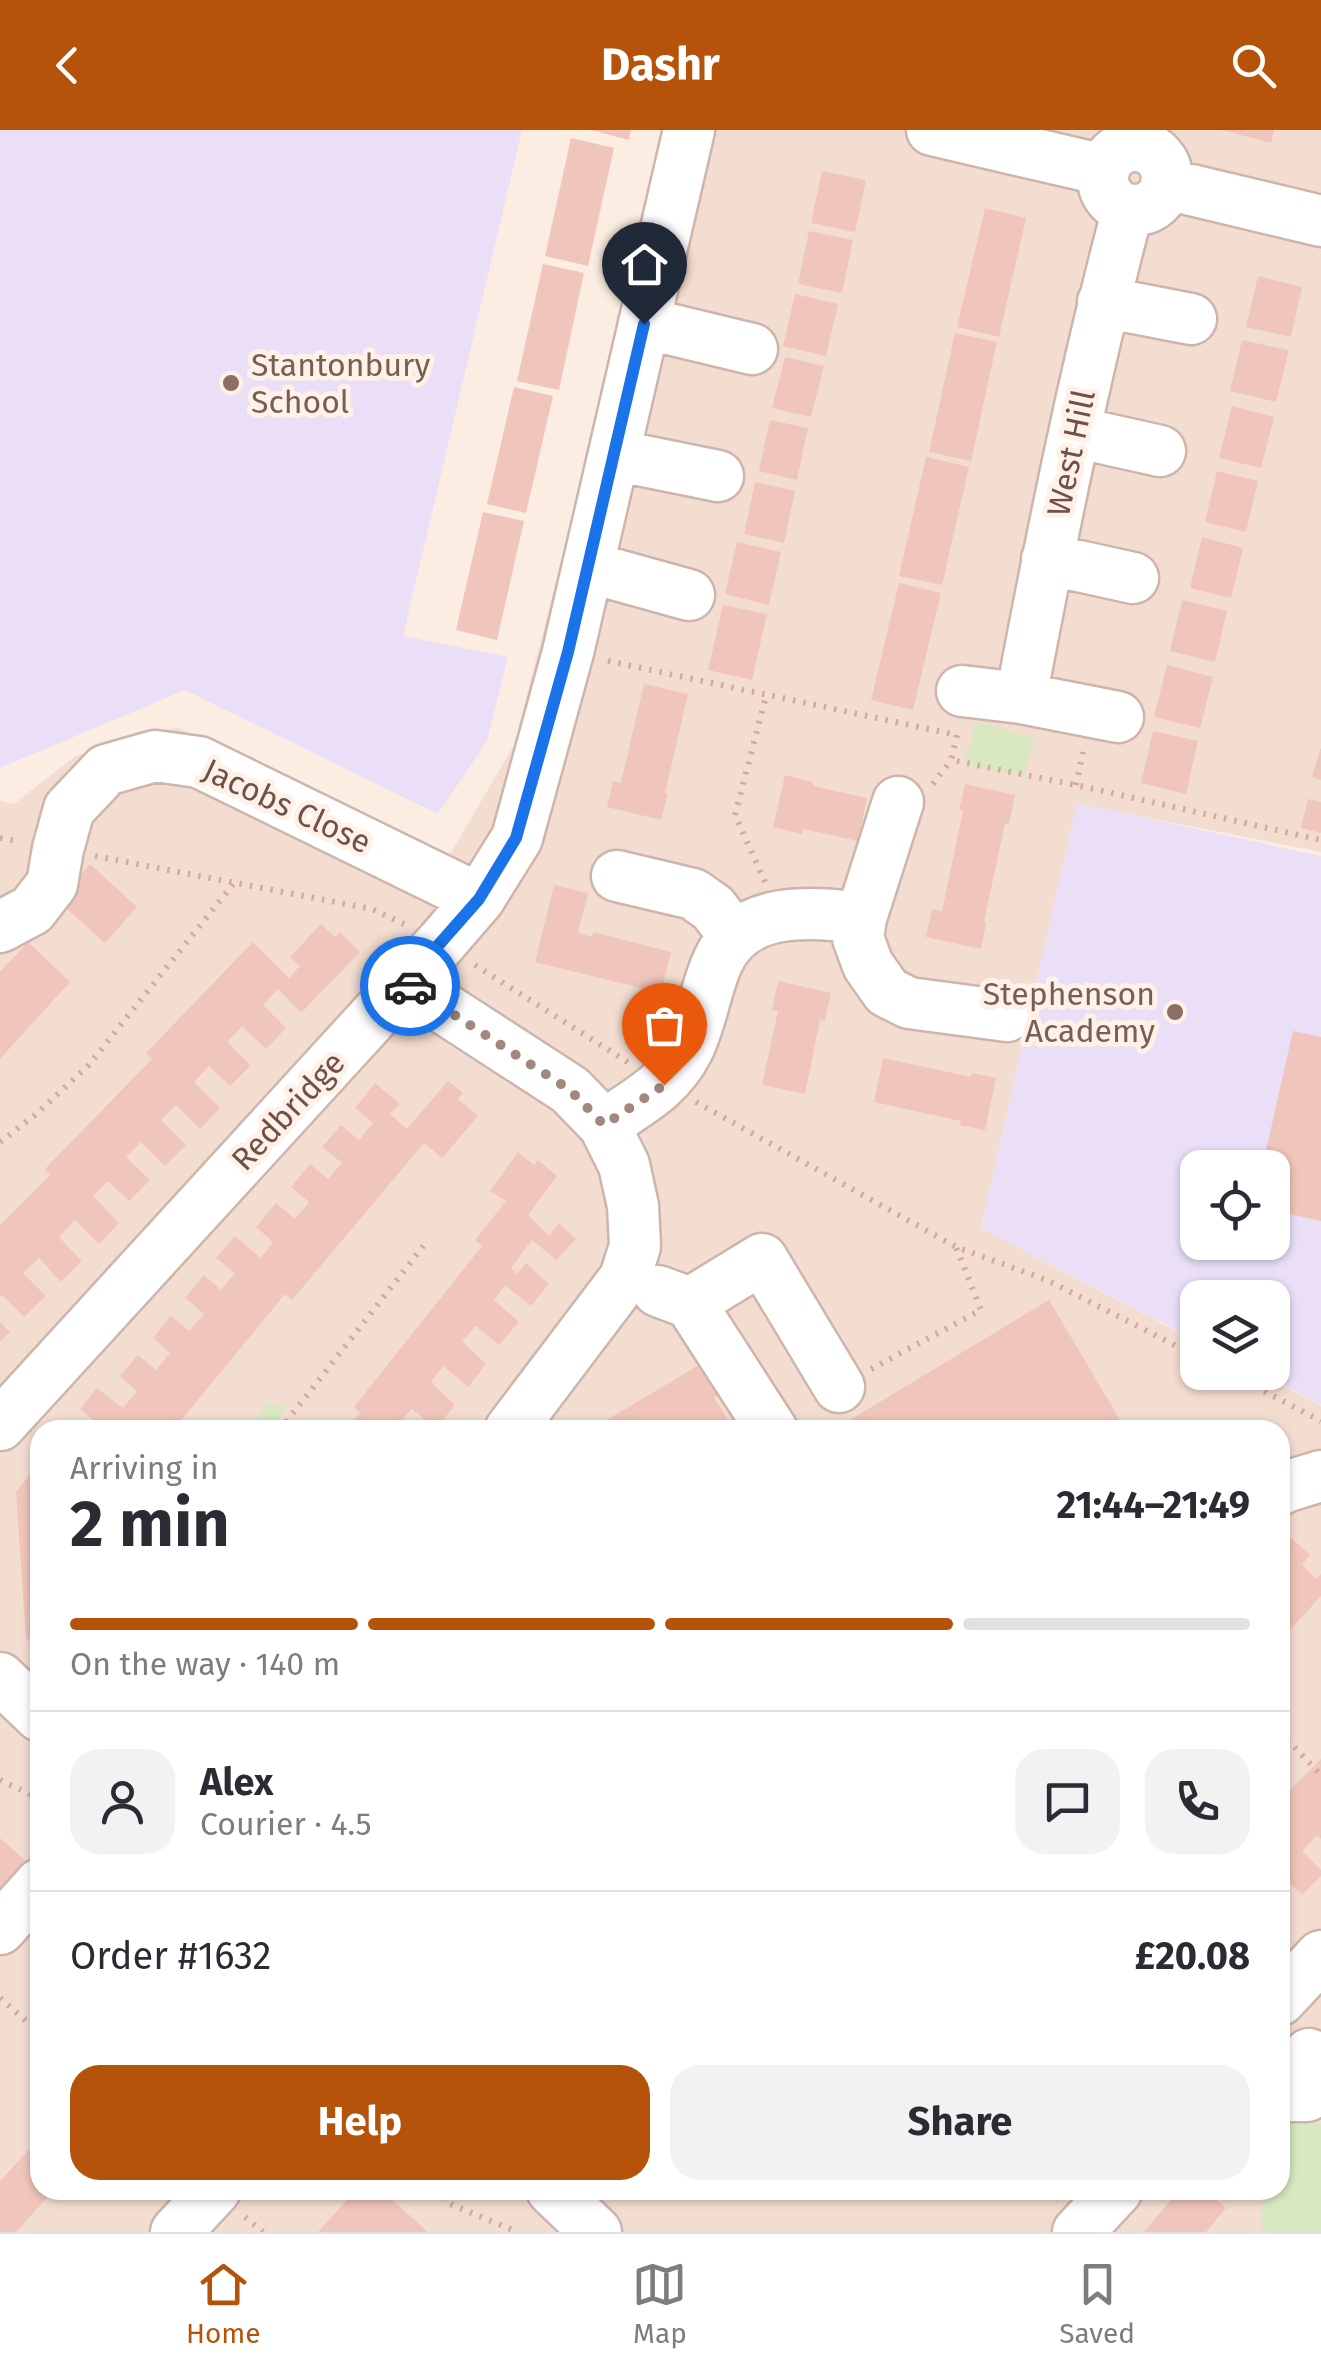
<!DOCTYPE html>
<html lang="en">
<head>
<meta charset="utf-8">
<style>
  :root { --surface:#fff; --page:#f2f2f3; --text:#2b2b33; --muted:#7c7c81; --line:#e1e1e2; --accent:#b45309 }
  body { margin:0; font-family:"Fira Sans",sans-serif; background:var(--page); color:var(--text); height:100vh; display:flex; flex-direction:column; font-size:38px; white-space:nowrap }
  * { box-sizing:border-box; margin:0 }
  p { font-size:32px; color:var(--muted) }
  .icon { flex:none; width:55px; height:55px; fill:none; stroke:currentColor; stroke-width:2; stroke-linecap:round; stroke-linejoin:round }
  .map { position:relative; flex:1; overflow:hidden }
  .panel { position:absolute; left:30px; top:1290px; width:1260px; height:780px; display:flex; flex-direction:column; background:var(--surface); border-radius:30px; box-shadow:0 2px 8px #0004 }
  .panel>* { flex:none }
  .controls { position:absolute; left:1180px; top:1020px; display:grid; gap:20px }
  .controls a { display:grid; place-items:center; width:110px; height:110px; border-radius:20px; background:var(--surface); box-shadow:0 2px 8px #0004; font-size:50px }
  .pin { position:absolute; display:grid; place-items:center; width:85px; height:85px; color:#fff; margin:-102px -42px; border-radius:50% 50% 50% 0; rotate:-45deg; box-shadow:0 0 10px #0007 }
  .pin .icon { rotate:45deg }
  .courier { position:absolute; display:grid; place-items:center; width:100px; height:100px; margin:-50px; border:8px solid #1a73e8; border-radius:50%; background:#fff; color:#222; box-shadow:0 2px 12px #0007 }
  .overview em { font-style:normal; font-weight:700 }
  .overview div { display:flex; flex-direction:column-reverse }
  .overview { display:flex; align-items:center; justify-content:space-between; height:170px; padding:0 40px }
  h1 { font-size:65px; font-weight:700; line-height:75px }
  .bar { display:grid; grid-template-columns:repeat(4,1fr); gap:15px 10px; align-content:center; height:120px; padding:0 40px }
  .bar i { height:12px; border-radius:8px; background:var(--line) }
  .bar .active { background:var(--accent) }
  .bar p { grid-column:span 4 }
  .line { display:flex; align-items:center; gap:25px; padding:0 40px; border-top:2px solid var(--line) }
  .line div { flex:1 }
  .round { display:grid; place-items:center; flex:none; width:105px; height:105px; border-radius:30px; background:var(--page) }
  .button { display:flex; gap:20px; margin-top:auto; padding:20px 40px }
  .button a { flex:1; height:115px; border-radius:30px; background:var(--accent); color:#fff; font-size:40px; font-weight:700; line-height:115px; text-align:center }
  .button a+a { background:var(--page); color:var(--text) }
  header { display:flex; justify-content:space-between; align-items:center; height:130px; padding:0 40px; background:var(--accent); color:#fff; font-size:45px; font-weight:700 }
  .menu { display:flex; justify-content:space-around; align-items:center; height:140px; border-top:2px solid var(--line); background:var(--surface); font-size:28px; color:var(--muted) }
  .menu a { display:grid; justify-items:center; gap:5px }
  .menu .active { color:var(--accent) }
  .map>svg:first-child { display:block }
  .residential { fill:#f3ddd1 }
  .education { fill:#eadff7; fill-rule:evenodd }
  .green { fill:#d9e8c1 }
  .building { fill:#f0c5bb }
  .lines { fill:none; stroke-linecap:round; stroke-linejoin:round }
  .minor-casing { stroke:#ceb5ac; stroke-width:55 }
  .path { stroke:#d4a99e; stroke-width:6; stroke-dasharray:2.5 8; stroke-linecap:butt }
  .minor { stroke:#fff; stroke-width:50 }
  .done { stroke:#a2877f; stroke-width:10; stroke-dasharray:0 18 }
  .route { stroke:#1a73e8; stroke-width:12 }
  .education-dot { fill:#8d6e63; stroke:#fef1e8; stroke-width:4 }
  .labels { text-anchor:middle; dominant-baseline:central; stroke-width:10; stroke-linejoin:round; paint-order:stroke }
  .education-label { font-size:32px; fill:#785e54; stroke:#fef1e8; text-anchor:start }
  .street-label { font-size:32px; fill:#72504a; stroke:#fef1e8 }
</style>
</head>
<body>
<header><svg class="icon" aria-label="back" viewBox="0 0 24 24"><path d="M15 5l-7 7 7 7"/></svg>Dashr<svg class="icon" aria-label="search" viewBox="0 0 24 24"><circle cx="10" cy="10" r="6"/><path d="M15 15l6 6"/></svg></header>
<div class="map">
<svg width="1321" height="2102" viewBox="0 0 1321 2102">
  <rect width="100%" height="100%" fill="#fbede2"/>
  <path class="residential" d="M672 0H1321V722L1077 674 981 1098 1197 1212 1198 1242 1257 1243 1321 1276V1994L1280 1992V1300H40V2060H1261V2102H0V671L14 674 75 626 177 597 446 731 514 615Z"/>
  <path class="education" d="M0 0H522L403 506 508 527 487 611 438 684 185 560 0 638Z
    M1077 673 1321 726V1275L1258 1243 1272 1242V1168H1198L1197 1211 981 1098ZM1198 1038H1272V1112H1198Z"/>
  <path class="green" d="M976 591 1035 609 1024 647 964 634Z
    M269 1273 287 1276 271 1300H247Z
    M1280 1992 1321 1994V2102H1261V2060H1280Z"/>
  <path class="building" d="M591 0H631L629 10Z
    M1222 0H1274L1271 13Z
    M571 8 614 18 588 136 545 126Z
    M822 41 866 50 855 102 811 93Z
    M985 78 1026 88 999 207 957 197Z
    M809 101 853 110 842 163 798 154Z
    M543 134 584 143 559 260 517 251Z
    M1258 146 1302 157 1291 207 1246 197Z
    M795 164 838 174 826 226 783 216Z
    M955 203 997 212 971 331 929 322Z
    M1242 210 1289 220 1276 272 1230 261Z
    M785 227 824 236 811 287 772 278Z
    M514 257 553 266 526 383 487 374Z
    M1232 276 1274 287 1261 338 1219 328Z
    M770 290 808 298 797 350 759 341Z
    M926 327 969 337 942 455 899 446Z
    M1217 341 1258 351 1246 402 1205 392Z
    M755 352 795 361 784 413 744 404Z
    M483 382 524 391 497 510 456 500Z
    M1202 407 1243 418 1231 468 1190 458Z
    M737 412 781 422 769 475 725 464Z
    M899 453 941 463 913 580 871 570Z
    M1182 470 1227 481 1215 532 1170 521Z
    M723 475 767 484 752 550 708 540Z
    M1167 535 1213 547 1200 598 1154 587Z
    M644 554 688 564 665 663H668L661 690 607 677 613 651 621 653Z
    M1153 601 1198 611 1186 664 1141 653Z
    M1320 619H1321V650L1312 647Z
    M785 645 813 652V656L867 668 858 711 803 699 802 704 773 697Z
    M965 654 1015 665 1009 694 1005 693 984 792 986 793 981 819 926 807 932 779 942 781 963 681 959 680Z
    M1308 669 1321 672V703L1301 698Z
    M90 734 137 777 105 813 58 771Z
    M554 755 588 763 578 803 592 807 593 802 671 822 661 863 535 832Z
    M321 794 335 807 340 802 360 822 301 883 278 859 263 875 286 898 266 919 242 896 227 912 251 935 230 956 209 936 194 952 220 978 200 999 176 975 161 990 186 1015 165 1036 141 1012 126 1027 150 1050 129 1071 108 1051 93 1066 119 1093 99 1114 75 1090 59 1107 82 1131 61 1152 39 1128 23 1143 46 1166 24 1187 2 1165 0 1167V1095L50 1045 45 1039 152 929 146 923 253 812 289 848 300 836 290 827Z
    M28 812 70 852 0 929V842Z
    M778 851 831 863 825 891 820 890 805 964 762 955 778 881 772 880Z
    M1293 901 1321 907V1091L1272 1080V1038H1262Z
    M883 928 971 947 972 943 996 948 985 1000 960 995 961 991 874 972Z
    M448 951 463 963 458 969 478 986 442 1028 424 1013 292 1170 285 1164 173 1300H93L98 1294 80 1279 97 1258 123 1278 137 1261 120 1246 138 1225 156 1240 170 1223 153 1208 171 1186 189 1201 204 1184 185 1168 204 1145 221 1160 235 1143 216 1128 235 1106 261 1128 273 1112 256 1097 276 1073 295 1089 309 1072 291 1057 310 1034 328 1049 342 1033 322 1017 341 995 359 1010 373 993 355 978 375 953 400 974 390 984 407 999Z
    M518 1022 534 1035 538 1030 557 1046 528 1085 549 1106 559 1093 576 1109 556 1130 532 1110 511 1138 517 1144 526 1133 549 1154 531 1176 505 1155 494 1170 519 1192 499 1215 476 1196 462 1211 486 1234 468 1257 443 1236 431 1252 455 1275 436 1299 412 1279 393 1300H347L360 1283 354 1277 482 1116 475 1110 506 1071 490 1061Z
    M1049 1170 1126 1300H854L848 1291Z
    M0 1192 10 1202 0 1212Z
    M704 1232 724 1266 714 1267 734 1300H590Z
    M40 1332V1522L26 1508 16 1362Z
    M1288 1405 1310 1425 1302 1435 1316 1449 1321 1444V1466L1280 1511V1446L1283 1442 1280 1440V1414Z
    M1321 1629V1709L1317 1705 1302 1721 1321 1740V1746L1302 1765 1280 1743V1670Z
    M0 1708 28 1733 0 1765Z
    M40 2008V2060H54L16 2102H0V2051Z
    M356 2060H381L428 2102H318Z
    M1179 2060H1218L1212 2066 1226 2078 1206 2102H1144Z"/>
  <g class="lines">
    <defs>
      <path id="minor" d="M932 0 1104 40
        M1103 48a32 32 0 1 1 64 0a32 32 0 1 1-64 0Z
        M1166 54 1321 91
        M1103 172 1191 189
        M644 193 752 219
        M1075 302 1160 321
        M614 325 718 346
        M1047 429 1133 448
        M588 437 689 465
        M962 561 1021 568 1118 587
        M1021 568C1052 404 1085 240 1128 79
        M898 672 861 788 858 808 868 835 887 862 909 873 1007 886
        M617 746 693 764 713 778 735 807
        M0 797 32 780 52 754 58 719 69 679 106 640 155 626 199 632 479 769
        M405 853 570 960 604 995 624 1035 633 1076 635 1116 625 1148 510 1300
        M604 995C638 972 669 957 688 919 702 891 705 859 718 831 743 775 811 782 861 788
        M658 1161 690 1173 772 1300
        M690 1173 762 1129 839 1257
        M0 1295 441 813 479 769 517 708 568 522 689 0
        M1280 1360 1288 1356 1321 1346
        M0 1548 40 1586
        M0 1799 40 1754
        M1280 1870 1321 1826
        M1280 1966H1307L1309 1924
        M552 2060 596 2102
        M176 2102 215 2060
        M1078 2102 1117 2060"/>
    </defs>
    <use href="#minor" class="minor-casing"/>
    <path class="path" d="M608 531 957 605 951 630 1076 655 1321 710
      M933 654 951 630
      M1076 655 1083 622
      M0 708 18 711
      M95 726 372 779 404 794
      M765 752 735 685 766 566
      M475 835 629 933
      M696 972 956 1117 1047 1150 1198 1227
      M0 1012 35 985 88 936 234 753
      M871 1239 981 1180 956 1117
      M1227 1242 1321 1291
      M280 1300 424 1115
      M1280 1602 1321 1645
      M0 1650 40 1669
      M0 1868 40 1903
      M435 2060 450 2074 518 2102
      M245 2087 263 2102"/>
    <use href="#minor" class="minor"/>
  </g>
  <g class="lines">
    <path class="done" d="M410 856 570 960 604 995 664 955"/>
    <path class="route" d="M410 856 405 853 479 769 516 708 568 522 644 194"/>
  </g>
  <g class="education-dot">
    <circle cx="231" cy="253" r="10"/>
    <circle cx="1175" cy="882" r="10"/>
  </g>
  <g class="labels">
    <g class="education-label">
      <text x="251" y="235">Stantonbury<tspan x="251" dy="37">School</tspan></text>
      <text x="1155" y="864" text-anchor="end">Stephenson<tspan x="1155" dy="37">Academy</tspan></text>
    </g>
    <g class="street-label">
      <text transform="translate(1071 323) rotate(-78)">West Hill</text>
      <text transform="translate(287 676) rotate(25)">Jacobs Close</text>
      <text transform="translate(288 981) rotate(-47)">Redbridge</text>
    </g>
  </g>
</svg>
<div class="controls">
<a><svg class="icon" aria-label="locate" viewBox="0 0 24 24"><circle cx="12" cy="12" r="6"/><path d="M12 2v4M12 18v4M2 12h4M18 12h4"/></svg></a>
<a><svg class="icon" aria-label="layers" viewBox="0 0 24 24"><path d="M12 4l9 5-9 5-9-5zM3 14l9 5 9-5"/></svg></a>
</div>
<div class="pin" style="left:664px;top:955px;background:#ea580c"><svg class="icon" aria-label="bag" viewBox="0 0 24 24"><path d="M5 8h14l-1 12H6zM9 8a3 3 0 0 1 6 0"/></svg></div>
<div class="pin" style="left:644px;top:194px;background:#1f2937"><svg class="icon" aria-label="home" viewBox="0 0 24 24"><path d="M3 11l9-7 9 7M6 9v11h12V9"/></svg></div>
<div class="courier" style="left:410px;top:856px"><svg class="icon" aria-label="car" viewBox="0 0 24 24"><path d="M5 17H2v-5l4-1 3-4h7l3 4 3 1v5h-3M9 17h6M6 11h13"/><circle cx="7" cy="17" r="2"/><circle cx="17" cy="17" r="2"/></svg></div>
<section class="panel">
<div class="overview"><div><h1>2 min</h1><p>Arriving in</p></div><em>21:44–21:49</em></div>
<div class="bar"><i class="active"></i><i class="active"></i><i class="active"></i><i></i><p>On the way · 140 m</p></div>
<div class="line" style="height:180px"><a class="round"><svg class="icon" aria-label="person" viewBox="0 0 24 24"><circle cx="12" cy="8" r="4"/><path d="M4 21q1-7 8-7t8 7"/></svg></a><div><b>Alex</b><p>Courier · 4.5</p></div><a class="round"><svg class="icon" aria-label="chat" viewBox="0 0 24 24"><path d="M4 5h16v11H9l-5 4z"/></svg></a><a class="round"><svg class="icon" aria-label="phone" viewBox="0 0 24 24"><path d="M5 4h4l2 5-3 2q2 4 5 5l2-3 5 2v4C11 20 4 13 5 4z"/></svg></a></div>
<div class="line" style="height:130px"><div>Order #1632</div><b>£20.08</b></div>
<div class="button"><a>Help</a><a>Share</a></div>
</section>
</div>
<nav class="menu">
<a class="active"><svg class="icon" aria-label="home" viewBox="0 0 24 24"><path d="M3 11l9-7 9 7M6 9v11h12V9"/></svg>Home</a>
<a><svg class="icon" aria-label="map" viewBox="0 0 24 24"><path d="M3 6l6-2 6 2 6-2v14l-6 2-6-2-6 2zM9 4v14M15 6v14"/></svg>Map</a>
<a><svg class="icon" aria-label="saved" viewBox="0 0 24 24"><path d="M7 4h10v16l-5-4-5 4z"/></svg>Saved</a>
</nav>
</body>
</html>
